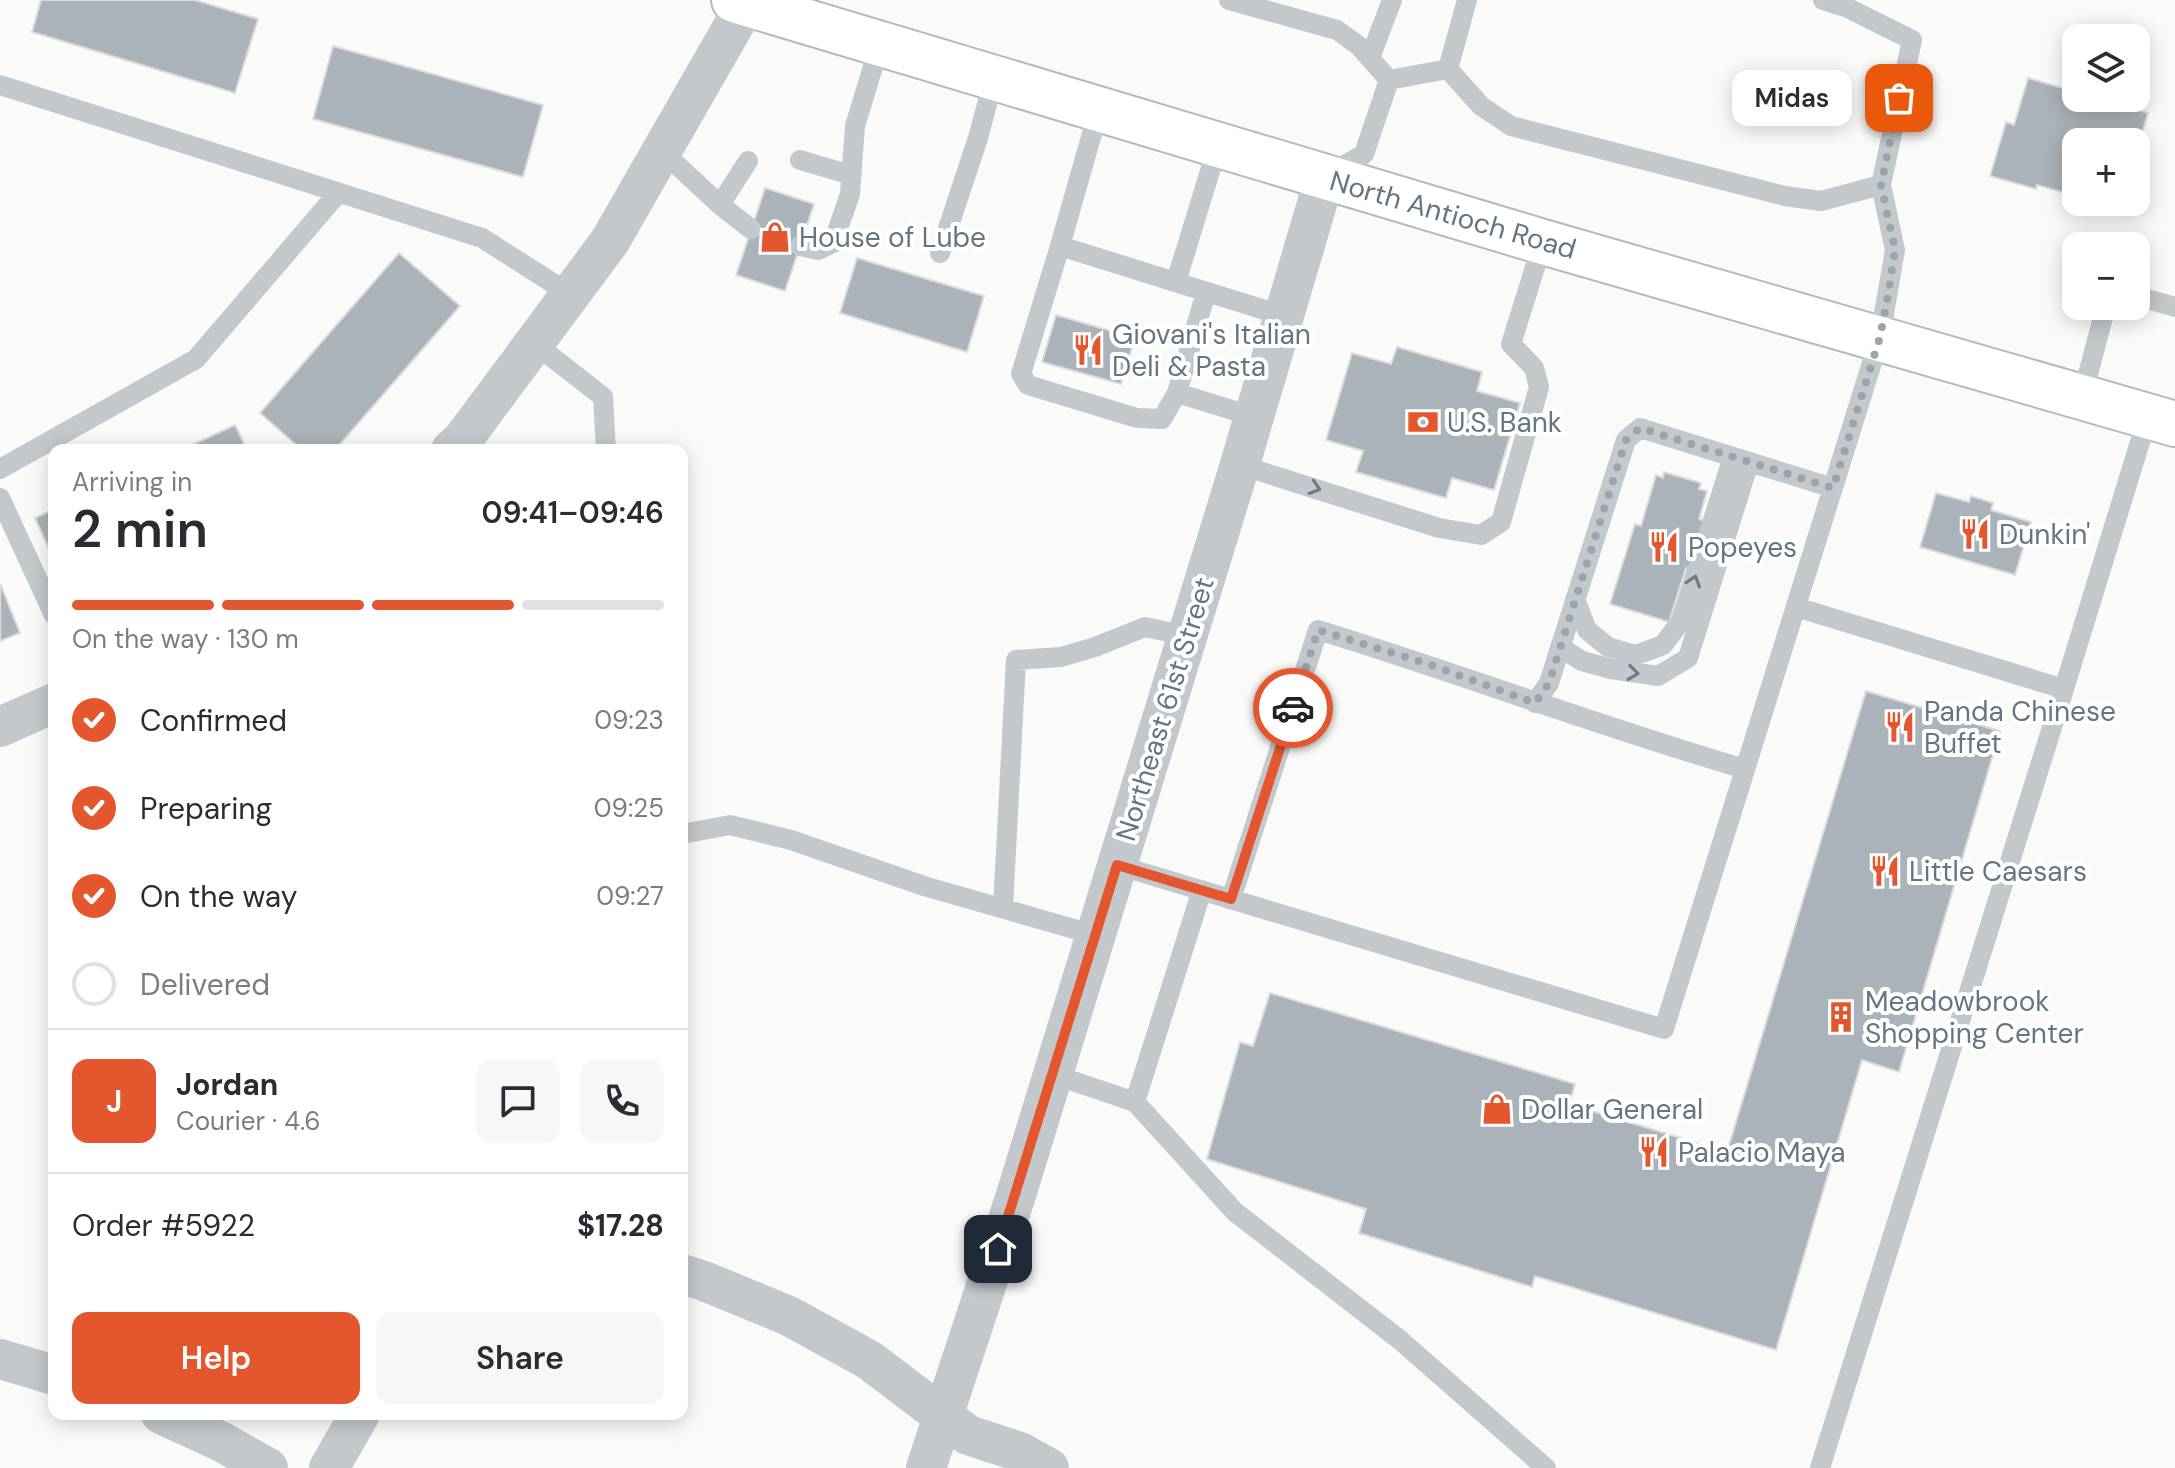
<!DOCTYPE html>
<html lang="en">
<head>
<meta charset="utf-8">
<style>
  :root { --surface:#fff; --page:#f7f7f7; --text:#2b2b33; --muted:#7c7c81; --line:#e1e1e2; --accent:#e4572e }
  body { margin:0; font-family:"DM Sans",sans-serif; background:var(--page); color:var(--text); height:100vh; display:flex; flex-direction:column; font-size:30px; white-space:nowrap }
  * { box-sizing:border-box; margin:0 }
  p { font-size:26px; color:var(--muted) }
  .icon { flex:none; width:44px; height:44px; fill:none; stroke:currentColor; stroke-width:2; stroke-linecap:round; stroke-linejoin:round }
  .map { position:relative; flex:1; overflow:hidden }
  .drawer { position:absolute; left:48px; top:444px; width:640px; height:976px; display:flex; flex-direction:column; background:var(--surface); border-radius:16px; box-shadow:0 4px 20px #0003 }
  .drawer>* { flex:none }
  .fabs { position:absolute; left:2062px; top:24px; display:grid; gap:16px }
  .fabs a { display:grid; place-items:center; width:88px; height:88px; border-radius:16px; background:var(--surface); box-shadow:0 4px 20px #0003; font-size:40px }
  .pin { position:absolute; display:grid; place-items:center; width:68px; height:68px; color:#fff; margin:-34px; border-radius:16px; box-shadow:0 4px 12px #0006 }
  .courier { position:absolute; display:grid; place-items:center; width:80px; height:80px; margin:-40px; border:6px solid #e4572e; border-radius:50%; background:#fff; color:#222; box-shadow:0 2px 10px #0007 }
  .bubble { position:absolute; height:56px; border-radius:16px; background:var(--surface); box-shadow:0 4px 20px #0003; font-size:26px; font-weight:600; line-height:56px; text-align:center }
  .head em { font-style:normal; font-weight:600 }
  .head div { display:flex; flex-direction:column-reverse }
  .head { display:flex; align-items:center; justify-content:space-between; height:136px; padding:0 24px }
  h1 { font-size:52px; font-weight:600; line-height:60px }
  .bar { display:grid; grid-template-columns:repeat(4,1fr); gap:12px 8px; align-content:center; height:96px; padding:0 24px }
  .bar i { height:10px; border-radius:6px; background:var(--line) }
  .bar .selected { background:var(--accent) }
  .bar p { grid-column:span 4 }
  .line { display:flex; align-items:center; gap:20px; padding:0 24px; border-top:2px solid var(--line) }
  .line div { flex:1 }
  .round { display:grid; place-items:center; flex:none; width:84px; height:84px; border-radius:16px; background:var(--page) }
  ol { padding:0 24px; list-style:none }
  li { display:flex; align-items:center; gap:24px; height:88px }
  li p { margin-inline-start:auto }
  li .icon { padding:8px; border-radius:50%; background:var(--accent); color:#fff; stroke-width:4 }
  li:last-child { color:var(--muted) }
  li i { width:44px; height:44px; border:4px solid var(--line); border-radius:50% }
  .button { display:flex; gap:16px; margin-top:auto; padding:16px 24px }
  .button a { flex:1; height:92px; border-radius:16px; background:var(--accent); color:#fff; font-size:32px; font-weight:600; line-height:92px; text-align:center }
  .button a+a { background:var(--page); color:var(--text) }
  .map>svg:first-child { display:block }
  .building { fill:#aab3b9; stroke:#dcdcda; stroke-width:2 }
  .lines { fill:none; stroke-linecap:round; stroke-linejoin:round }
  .primary-casing { stroke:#b5babe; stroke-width:48 }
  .lane { stroke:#c3c8cc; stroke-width:20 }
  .street { stroke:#c3c8cc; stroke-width:40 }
  .primary { stroke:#fff; stroke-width:44 }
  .oneway { stroke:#6a7a87 }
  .done { stroke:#99a4ac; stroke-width:8; stroke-dasharray:0 14.4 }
  .route { stroke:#e4572e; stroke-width:10 }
  .labels { text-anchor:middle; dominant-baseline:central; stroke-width:8; stroke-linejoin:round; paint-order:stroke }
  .street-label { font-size:28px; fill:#657683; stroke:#fff }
  .poi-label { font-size:28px; fill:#657683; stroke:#fff; text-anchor:start }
</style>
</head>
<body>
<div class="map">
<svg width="2175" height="1468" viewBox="0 0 2175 1468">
  <rect width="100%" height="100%" fill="#fafaf8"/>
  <path class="building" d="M41 0H195L258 19 235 93 32 32Z
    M333 46 543 105 523 177 313 119Z
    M2028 78 2076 92V98H2096L2148 113 2136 154V142H2076V196L2037 185 2036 189 1990 176 2006 122 2014 125Z
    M765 188 814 204 785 291 736 275Z
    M399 253 460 306 335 450H302L260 413Z
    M857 258 984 296 967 352 840 313Z
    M1056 315 1135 338 1121 384 1042 362Z
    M1397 347 1482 372 1477 391 1520 403 1494 490 1452 478 1446 498 1356 472 1363 451 1326 440 1352 353 1391 364Z
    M235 425 247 450H181Z
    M1664 472 1701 483 1699 489 1707 491 1699 519 1708 522 1693 570 1686 568 1669 622 1610 604 1635 524 1641 526 1656 475 1663 478Z
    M1936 493 1969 502 1971 496 1993 503 1991 510 2031 522 2015 575 1920 547Z
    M54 509V560L35 518Z
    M0 583 20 633 0 641Z
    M1866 691 2000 731 1899 1072 1862 1060 1776 1350 1535 1276 1532 1287 1359 1233 1366 1209 1207 1159 1240 1042 1253 1046 1270 993 1575 1084 1569 1104 1727 1152Z"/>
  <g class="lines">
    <defs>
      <path id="primary" d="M734 0 1543 242 2175 424"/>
    </defs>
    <use href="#primary" class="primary-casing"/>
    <path class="lane" d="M1229 0 1337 30 1359 46 1389 80
      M1467 0 1448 69 1481 106 1511 126 1785 196 1821 201 1881 185
      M1370 58 1392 0
      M0 85 482 238 570 294
      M662 151 720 205 751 229
      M800 160 851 175
      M1328 175 1364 154 1389 80 1448 69
      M720 205 748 161
      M800 246 818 250 833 243 850 194 855 126 880 44
      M1060 246 1099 109
      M940 253 978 138 994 78
      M1176 282 1218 145
      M2136 296 2175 307
      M534 343 603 397 606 450
      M1177 393 1206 292
      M2082 397 2106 306
      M1255 417 1177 393 1162 419 1137 418 1028 385 1021 374 1060 246 1284 316
      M1240 465 1439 528 1481 535 1501 522 1539 387 1534 368 1511 344 1543 242
      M0 469 196 359 338 193
      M0 498 54 615
      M1575 599 1587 630 1608 647 1636 655 1663 645 1681 621 1733 457
      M1796 607 2064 689 2148 416
      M1560 647 1582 661 1611 669 1658 676 1688 658 1749 462
      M1535 703 1549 683 1626 440 1640 428 1833 488
      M682 834 730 825 791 840 924 886 1095 935
      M1117 865 1664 1029 1880 337 1895 250 1881 185 1912 40 1848 8 1823 0
      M1231 899 1318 630C1461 674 1601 727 1745 769
      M1003 908 1016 660 1061 657 1095 647 1145 627 1187 636
      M1052 1074 1135 1102 1202 890
      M1135 1102 1235 1212 1400 1340 1546 1468
      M1820 1468 2064 689"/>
    <path class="street" d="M451 450 463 439 610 241 746 4
      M0 727 54 703
      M682 1274 704 1281 789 1316 869 1360 968 1435 1020 1452 1049 1468
      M0 1359 54 1375
      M161 1414 222 1442 268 1468
      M329 1468 360 1414
      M926 1468 1016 1195 1238 471 1325 177"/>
    <use href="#primary" class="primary"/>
  </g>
  <defs><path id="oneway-chevron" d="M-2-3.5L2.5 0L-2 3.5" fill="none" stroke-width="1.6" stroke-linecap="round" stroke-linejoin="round" transform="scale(2)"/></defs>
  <g class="oneway">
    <use href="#oneway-chevron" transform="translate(1315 488) rotate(18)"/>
    <use href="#oneway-chevron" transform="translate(1694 581) rotate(-72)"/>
    <use href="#oneway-chevron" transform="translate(1633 673) rotate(8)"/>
  </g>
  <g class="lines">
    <path class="done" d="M1293 708 1318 630 1428 664 1535 703 1549 683 1626 440 1640 428 1833 488 1880 337 1888 295 1895 250 1881 185 1899 98"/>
    <path class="route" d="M998 1249 1117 865 1231 899 1293 708"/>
  </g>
  <defs>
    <symbol id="shop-bare" viewBox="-9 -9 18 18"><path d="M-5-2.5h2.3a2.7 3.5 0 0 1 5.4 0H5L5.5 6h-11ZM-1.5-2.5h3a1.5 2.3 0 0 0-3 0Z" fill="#e4572e" stroke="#fff" stroke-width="2.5" paint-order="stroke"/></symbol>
    <symbol id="restaurant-bare" viewBox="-9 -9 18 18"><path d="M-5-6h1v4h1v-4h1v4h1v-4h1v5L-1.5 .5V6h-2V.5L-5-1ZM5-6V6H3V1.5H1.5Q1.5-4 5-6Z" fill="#e4572e" stroke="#fff" stroke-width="2.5" paint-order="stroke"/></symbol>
    <symbol id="bank-bare" viewBox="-9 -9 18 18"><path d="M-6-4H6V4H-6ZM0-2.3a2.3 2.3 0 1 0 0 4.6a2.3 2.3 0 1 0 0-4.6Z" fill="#e4572e" stroke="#fff" stroke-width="2.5" paint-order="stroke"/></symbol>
    <symbol id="building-bare" viewBox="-9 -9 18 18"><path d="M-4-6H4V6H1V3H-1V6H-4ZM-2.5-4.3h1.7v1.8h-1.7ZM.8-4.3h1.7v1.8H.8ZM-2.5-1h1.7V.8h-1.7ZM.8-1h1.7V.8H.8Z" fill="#e4572e" stroke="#fff" stroke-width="2.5" paint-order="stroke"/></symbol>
  </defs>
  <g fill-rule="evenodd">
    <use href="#shop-bare" x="753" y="215" width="44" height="44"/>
    <use href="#restaurant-bare" x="1066" y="328" width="44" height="44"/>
    <use href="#bank-bare" x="1401" y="400" width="44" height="44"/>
    <use href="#restaurant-bare" x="1953" y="512" width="44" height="44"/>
    <use href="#restaurant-bare" x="1642" y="525" width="44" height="44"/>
    <use href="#restaurant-bare" x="1878" y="705" width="44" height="44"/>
    <use href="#restaurant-bare" x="1863" y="849" width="44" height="44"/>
    <use href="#building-bare" x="1819" y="995" width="44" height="44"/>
    <use href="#shop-bare" x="1475" y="1087" width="44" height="44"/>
    <use href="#restaurant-bare" x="1632" y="1130" width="44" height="44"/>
  </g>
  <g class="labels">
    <g class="street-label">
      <text transform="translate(1453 215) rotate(16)">North Antioch Road</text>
      <text transform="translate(1165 709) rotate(-73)">Northeast 61st Street</text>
    </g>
    <g class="poi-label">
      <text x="799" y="237">House of Lube</text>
      <text x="1112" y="334">Giovani's Italian<tspan x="1112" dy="32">Deli &amp; Pasta</tspan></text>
      <text x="1447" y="422">U.S. Bank</text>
      <text x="1999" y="534">Dunkin'</text>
      <text x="1688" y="547">Popeyes</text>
      <text x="1924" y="711">Panda Chinese<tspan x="1924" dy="32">Buffet</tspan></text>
      <text x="1909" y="871">Little Caesars</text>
      <text x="1865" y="1001">Meadowbrook<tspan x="1865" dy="32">Shopping Center</tspan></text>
      <text x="1521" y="1109">Dollar General</text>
      <text x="1678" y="1152">Palacio Maya</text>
    </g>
  </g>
</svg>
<div class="fabs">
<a><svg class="icon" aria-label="layers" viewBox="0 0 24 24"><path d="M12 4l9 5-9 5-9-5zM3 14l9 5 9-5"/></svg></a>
<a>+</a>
<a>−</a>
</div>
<div class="pin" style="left:1899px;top:98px;background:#ea580c"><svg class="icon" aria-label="bag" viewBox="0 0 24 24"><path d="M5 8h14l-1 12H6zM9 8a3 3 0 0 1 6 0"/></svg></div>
<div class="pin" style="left:998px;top:1249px;background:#1f2937"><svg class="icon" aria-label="home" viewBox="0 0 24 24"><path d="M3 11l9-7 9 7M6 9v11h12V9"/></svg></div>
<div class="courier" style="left:1293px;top:708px"><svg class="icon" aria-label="car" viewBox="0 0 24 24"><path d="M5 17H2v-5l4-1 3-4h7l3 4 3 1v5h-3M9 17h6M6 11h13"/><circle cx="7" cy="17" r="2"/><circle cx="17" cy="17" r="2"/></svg></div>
<div class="bubble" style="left:1732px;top:70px;width:120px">Midas</div>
<section class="drawer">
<div class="head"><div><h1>2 min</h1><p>Arriving in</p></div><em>09:41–09:46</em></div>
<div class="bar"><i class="selected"></i><i class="selected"></i><i class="selected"></i><i></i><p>On the way · 130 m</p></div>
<ol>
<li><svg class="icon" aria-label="check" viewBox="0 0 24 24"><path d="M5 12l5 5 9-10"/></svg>Confirmed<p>09:23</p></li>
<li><svg class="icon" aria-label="check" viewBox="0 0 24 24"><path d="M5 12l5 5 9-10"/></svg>Preparing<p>09:25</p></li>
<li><svg class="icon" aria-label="check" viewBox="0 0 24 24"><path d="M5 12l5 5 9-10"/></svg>On the way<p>09:27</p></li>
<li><i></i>Delivered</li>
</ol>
<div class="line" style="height:144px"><b class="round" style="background:var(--accent);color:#fff">J</b><div><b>Jordan</b><p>Courier · 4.6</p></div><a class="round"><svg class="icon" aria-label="chat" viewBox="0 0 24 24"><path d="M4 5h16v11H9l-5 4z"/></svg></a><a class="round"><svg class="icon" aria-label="phone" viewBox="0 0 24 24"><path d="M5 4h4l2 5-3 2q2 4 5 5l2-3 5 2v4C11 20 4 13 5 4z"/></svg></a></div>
<div class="line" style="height:104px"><div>Order #5922</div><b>$17.28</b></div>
<div class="button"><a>Help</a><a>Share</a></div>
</section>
</div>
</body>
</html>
